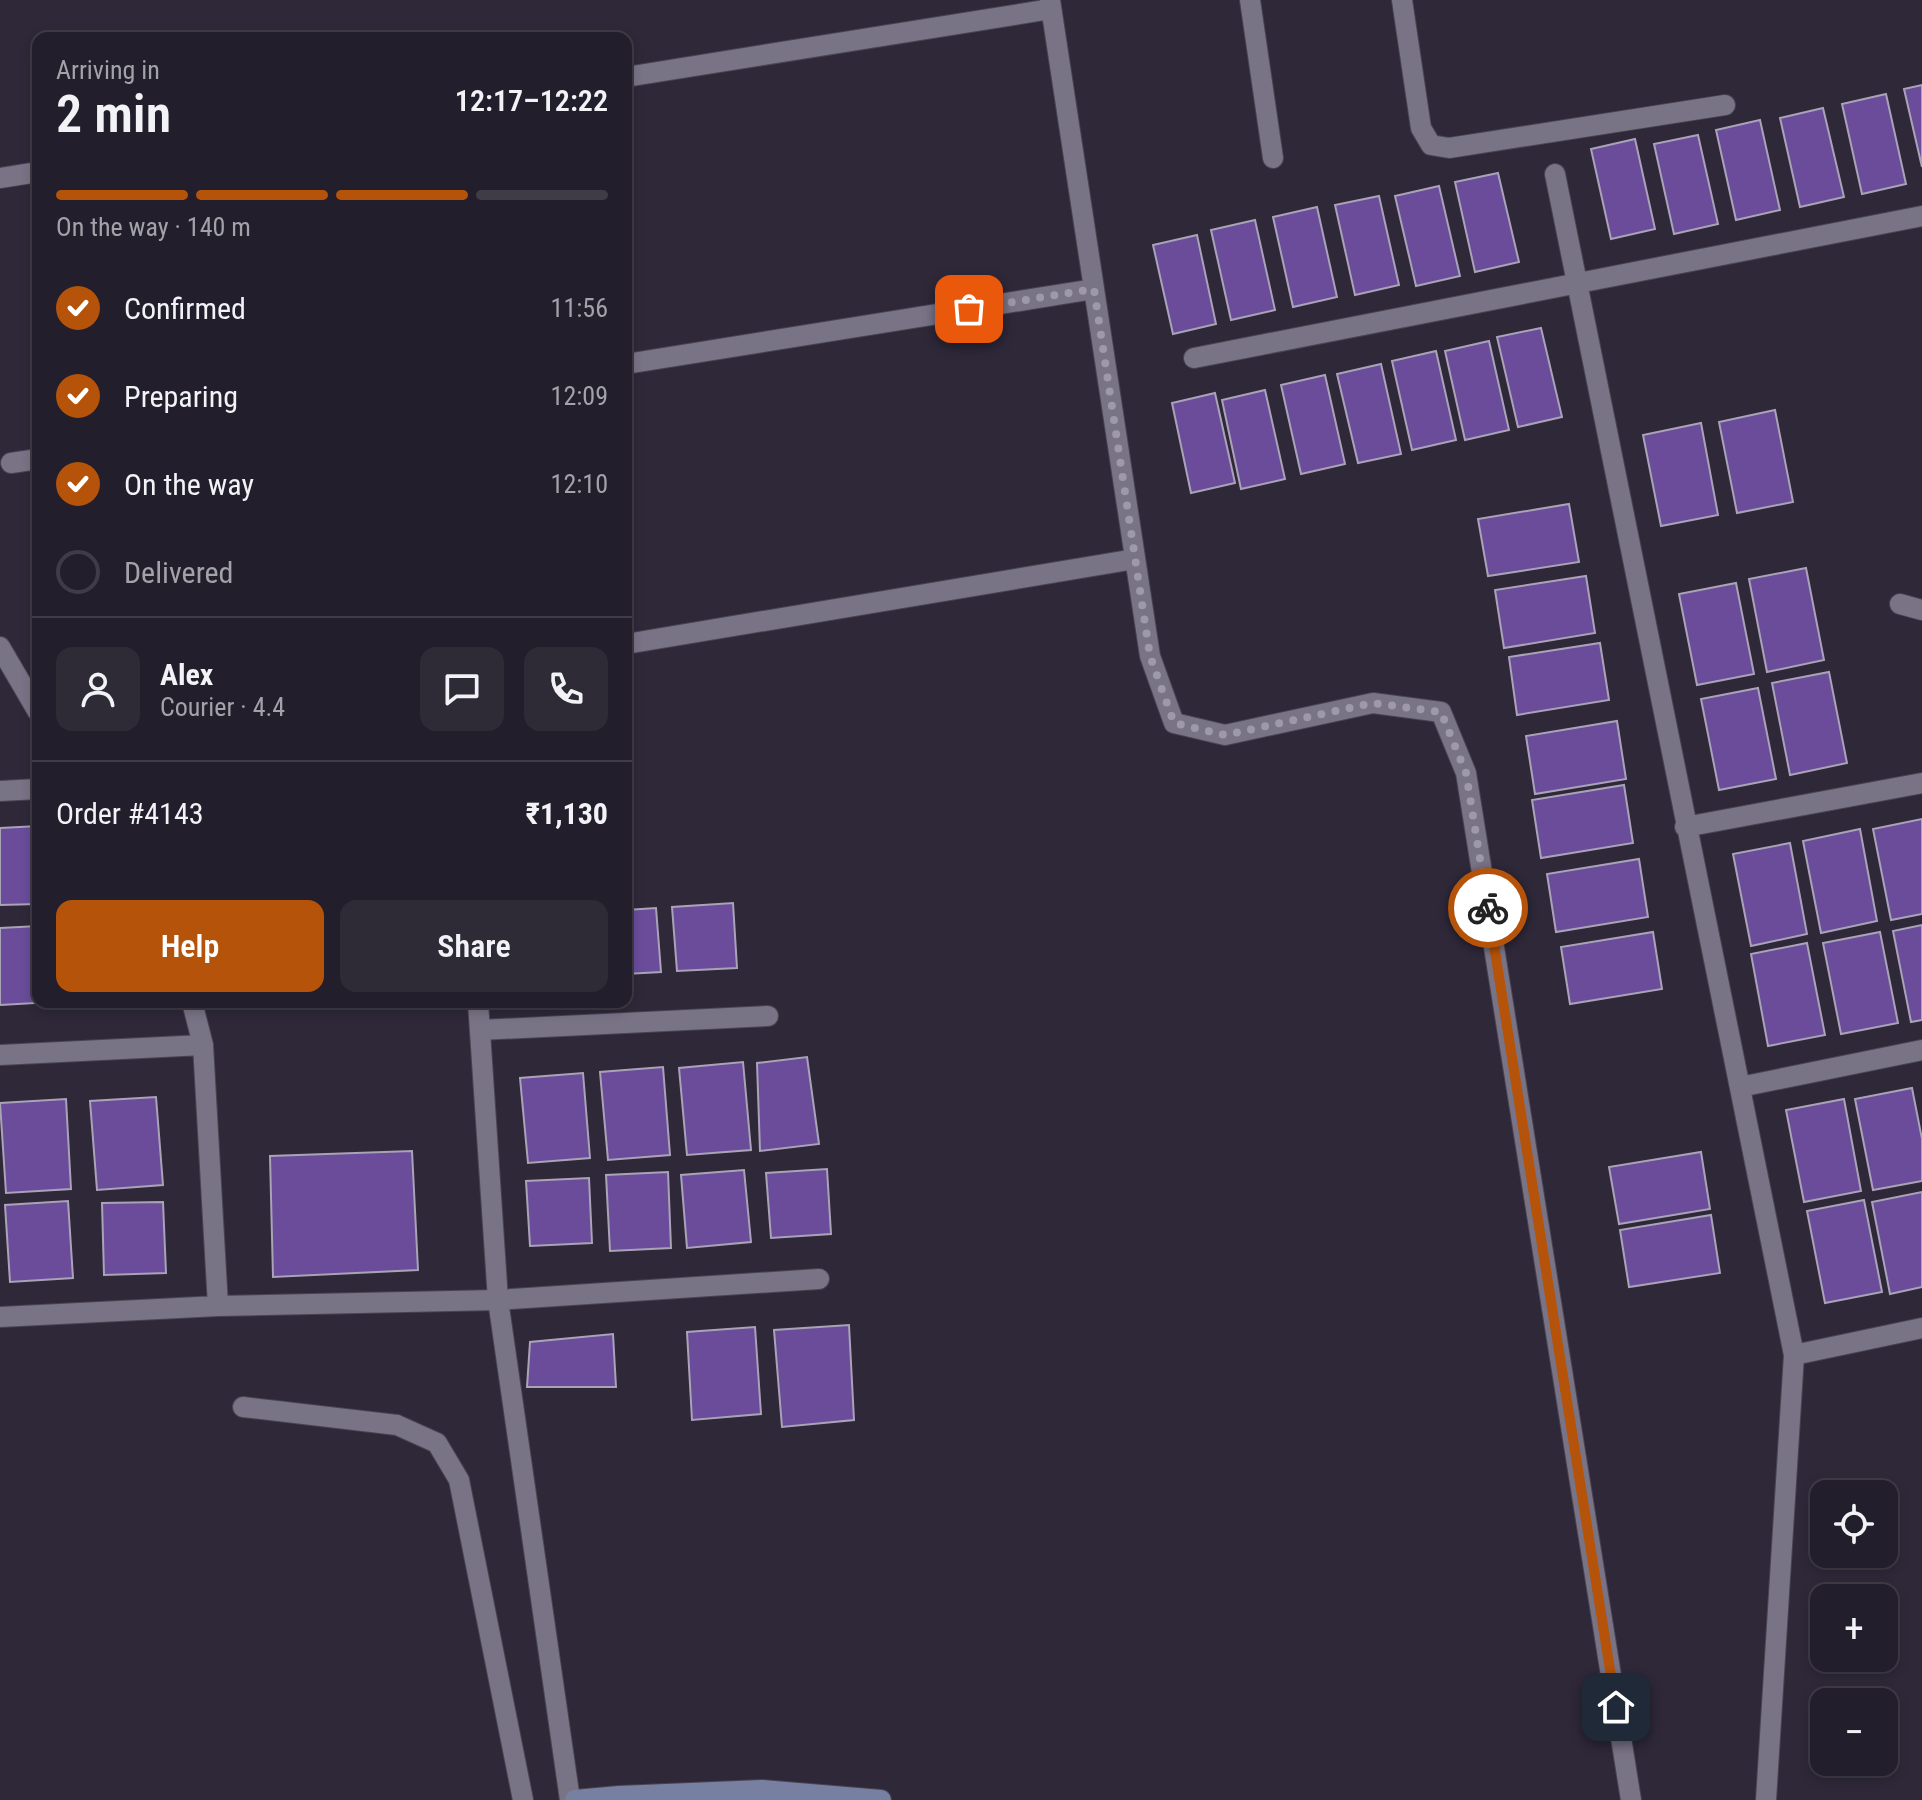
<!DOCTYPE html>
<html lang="en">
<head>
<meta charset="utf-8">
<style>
  :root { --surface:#221e2b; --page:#2e2b37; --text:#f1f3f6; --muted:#a2a2a9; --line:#3f3c47; --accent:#b45309 }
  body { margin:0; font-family:"Roboto Condensed",sans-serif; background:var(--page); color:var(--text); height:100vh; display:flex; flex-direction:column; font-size:30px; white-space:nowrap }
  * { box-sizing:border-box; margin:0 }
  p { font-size:26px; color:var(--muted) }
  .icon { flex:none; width:44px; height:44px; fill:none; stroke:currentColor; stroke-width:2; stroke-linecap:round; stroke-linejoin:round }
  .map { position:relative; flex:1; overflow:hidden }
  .details { position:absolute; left:32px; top:32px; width:600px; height:976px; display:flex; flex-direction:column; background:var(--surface); border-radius:16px; box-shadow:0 4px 12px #0003,0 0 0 2px var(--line) }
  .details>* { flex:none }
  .tools { position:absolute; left:1810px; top:1480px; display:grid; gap:16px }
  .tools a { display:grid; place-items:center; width:88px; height:88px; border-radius:16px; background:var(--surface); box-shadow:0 4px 12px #0003,0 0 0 2px var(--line); font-size:40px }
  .pin { position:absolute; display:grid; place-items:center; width:68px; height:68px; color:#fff; margin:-34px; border-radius:16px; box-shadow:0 4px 12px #0006 }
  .courier { position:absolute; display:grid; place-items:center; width:80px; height:80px; margin:-40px; border:6px solid #b45309; border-radius:50%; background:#fff; color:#222; box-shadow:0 2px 10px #0007 }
  .headline em { font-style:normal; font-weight:600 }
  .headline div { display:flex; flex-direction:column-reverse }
  .headline { display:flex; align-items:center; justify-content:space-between; height:136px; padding:0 24px }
  h1 { font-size:52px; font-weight:600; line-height:60px }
  .bar { display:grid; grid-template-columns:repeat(4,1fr); gap:12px 8px; align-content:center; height:96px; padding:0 24px }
  .bar i { height:10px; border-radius:6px; background:var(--line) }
  .bar .active { background:var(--accent) }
  .bar p { grid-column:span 4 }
  .line { display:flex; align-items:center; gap:20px; padding:0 24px; border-top:2px solid var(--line) }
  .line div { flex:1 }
  .round { display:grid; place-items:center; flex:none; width:84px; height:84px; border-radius:16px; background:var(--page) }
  ol { padding:0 24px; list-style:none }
  li { display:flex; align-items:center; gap:24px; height:88px }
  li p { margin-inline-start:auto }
  li .icon { padding:8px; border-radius:50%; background:var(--accent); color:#fff; stroke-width:4 }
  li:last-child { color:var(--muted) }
  li i { width:44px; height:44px; border:4px solid var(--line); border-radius:50% }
  .cta { display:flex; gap:16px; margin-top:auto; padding:16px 24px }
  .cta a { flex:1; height:92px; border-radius:16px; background:var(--accent); color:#fff; font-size:32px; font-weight:600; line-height:92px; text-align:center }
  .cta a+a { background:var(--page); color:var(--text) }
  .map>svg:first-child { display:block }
  .building { fill:#6a4c9b; stroke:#a9a3b7; stroke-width:2 }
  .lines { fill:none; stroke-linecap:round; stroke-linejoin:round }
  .service-casing { stroke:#494452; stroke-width:22 }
  .minor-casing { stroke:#494452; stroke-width:22 }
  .secondary-casing { stroke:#494452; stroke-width:22 }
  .service { stroke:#797386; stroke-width:20 }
  .minor { stroke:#797386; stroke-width:20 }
  .secondary { stroke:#7780a1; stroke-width:20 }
  .done { stroke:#9d99a6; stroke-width:8; stroke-dasharray:0 14.4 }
  .route { stroke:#b45309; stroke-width:10 }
</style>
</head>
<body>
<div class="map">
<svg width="1922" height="1800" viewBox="0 0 1922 1800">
  <rect width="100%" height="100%" fill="#2e2839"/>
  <path class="building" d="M1922 85V167L1904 89Z
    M1886 94 1906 184 1862 194 1842 104Z
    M1823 108 1844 197 1800 207 1780 118Z
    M1760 120 1780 210 1736 220 1716 130Z
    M1698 135 1718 224 1674 234 1654 144Z
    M1635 139 1655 229 1611 239 1591 149Z
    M1498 173 1519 262 1475 272 1455 182Z
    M1439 186 1460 276 1416 286 1395 196Z
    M1379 196 1399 285 1355 295 1335 205Z
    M1317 207 1337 297 1293 307 1273 217Z
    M1255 220 1275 310 1231 320 1211 230Z
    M1197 235 1216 324 1173 334 1153 245Z
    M1541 328 1562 417 1518 427 1497 337Z
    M1489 341 1509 430 1465 440 1445 351Z
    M1436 351 1456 440 1412 450 1392 361Z
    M1381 364 1401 454 1358 463 1337 374Z
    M1325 375 1345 464 1301 474 1281 385Z
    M1265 390 1285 479 1241 489 1222 400Z
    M1215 393 1235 483 1191 493 1172 403Z
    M1775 410 1793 502 1737 513 1719 422Z
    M1701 423 1718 515 1661 526 1643 435Z
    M1569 504 1579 562 1488 576 1478 519Z
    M1806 568 1824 660 1767 672 1749 579Z
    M1586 576 1595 633 1504 648 1495 590Z
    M1736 583 1754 674 1697 685 1679 594Z
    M1600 643 1609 700 1517 715 1509 657Z
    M1829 672 1847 763 1790 775 1772 683Z
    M1758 688 1776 779 1719 790 1701 699Z
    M1617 721 1626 779 1535 794 1526 736Z
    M1624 785 1633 843 1541 858 1532 800Z
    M1922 819V914L1891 920 1873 829Z
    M38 826V904L0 905V828Z
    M1860 829 1877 921 1821 933 1803 841Z
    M1790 843 1807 934 1751 946 1733 854Z
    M1639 859 1648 917 1556 932 1547 874Z
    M733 903 737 968 677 971 672 907Z
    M656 908 661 972 626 974V910Z
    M1922 925V1020L1911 1022 1893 931Z
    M38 926V1002H53L0 1005V928Z
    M1653 932 1662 989 1570 1004 1561 947Z
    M1880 932 1898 1023 1841 1034 1823 943Z
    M1807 943 1825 1035 1768 1046 1751 954Z
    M807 1057 819 1144 760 1151 757 1063Z
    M743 1062 751 1150 687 1155 679 1068Z
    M663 1067 670 1155 608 1160 600 1072Z
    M583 1073 590 1158 528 1163 520 1078Z
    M1912 1088 1922 1139V1181L1873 1190 1855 1099Z
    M156 1097 163 1185 97 1190 90 1101Z
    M66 1099 71 1189 6 1193 0 1103Z
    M1844 1099 1861 1191 1804 1202 1786 1110Z
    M412 1151 418 1270 273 1277 270 1156Z
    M1701 1152 1710 1209 1619 1224 1609 1167Z
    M827 1169 831 1234 771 1238 766 1173Z
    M744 1170 751 1242 687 1248 681 1175Z
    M668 1172 671 1248 610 1251 606 1175Z
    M589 1178 592 1243 530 1246 526 1181Z
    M1922 1192V1287L1890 1294 1872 1202Z
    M1864 1200 1882 1292 1825 1303 1807 1211Z
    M68 1201 73 1278 10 1282 5 1205Z
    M163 1202 166 1273 104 1275 102 1203Z
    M1711 1215 1720 1273 1629 1287 1620 1230Z
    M849 1325 854 1420 782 1427 774 1330Z
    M755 1327 761 1414 692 1420 687 1332Z
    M613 1334 616 1387H527L530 1342Z"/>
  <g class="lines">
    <defs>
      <path id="service" d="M243 1407 397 1425 437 1443 459 1480 523 1800"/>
      <path id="minor" d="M1050 0 1150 656 1174 723 1225 735 1373 703 1441 712 1466 773 1631 1800
        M1250 0 1273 158
        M1402 0 1421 128 1431 145 1449 148 1725 105
        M626 77 1051 9
        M1555 174 1794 1355 1766 1800
        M0 178 38 172
        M1194 358 1922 216
        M626 364 1094 289
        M11 463 38 459
        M1900 604 1922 610
        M626 644 1135 559
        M0 647 38 712
        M0 791 38 789
        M1685 827 1922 783
        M478 1002 498 1300 570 1800
        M480 1030 768 1016
        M203 1045 218 1306
        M0 1055 203 1045 192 1002
        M1740 1087 1922 1050
        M0 1317 218 1306 498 1300 819 1279
        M1794 1355 1922 1328"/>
      <path id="secondary" d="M575 1800 619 1796 762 1790 881 1800"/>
    </defs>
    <use href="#service" class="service-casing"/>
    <use href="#minor" class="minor-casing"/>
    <use href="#secondary" class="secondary-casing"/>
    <use href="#service" class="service"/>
    <use href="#minor" class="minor"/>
    <use href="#secondary" class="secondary"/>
  </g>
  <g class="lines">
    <path class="done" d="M969 309 1094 289 1150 656 1174 723 1225 735 1373 703 1441 712 1466 773 1488 908"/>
    <path class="route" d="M1488 908 1616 1707"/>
  </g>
</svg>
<div class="tools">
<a><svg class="icon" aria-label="locate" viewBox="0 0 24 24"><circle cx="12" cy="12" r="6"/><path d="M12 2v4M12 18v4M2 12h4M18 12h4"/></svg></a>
<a>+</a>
<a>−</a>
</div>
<div class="pin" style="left:969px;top:309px;background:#ea580c"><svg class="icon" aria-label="bag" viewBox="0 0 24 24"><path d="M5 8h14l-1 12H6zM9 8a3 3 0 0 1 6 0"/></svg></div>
<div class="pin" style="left:1616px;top:1707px;background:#1f2937"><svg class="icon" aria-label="home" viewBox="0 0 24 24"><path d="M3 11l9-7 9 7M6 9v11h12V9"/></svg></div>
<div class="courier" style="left:1488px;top:908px"><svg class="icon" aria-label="bike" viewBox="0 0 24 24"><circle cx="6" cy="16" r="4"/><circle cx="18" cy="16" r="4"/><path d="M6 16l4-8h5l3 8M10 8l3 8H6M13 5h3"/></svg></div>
<section class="details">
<div class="headline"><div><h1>2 min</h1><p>Arriving in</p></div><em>12:17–12:22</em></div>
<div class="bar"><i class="active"></i><i class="active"></i><i class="active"></i><i></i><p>On the way · 140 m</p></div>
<ol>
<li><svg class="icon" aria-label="check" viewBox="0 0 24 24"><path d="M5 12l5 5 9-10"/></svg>Confirmed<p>11:56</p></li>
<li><svg class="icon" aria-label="check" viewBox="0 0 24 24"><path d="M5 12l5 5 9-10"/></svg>Preparing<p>12:09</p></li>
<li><svg class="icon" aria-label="check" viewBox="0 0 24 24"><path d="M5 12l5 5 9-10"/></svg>On the way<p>12:10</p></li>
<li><i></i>Delivered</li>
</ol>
<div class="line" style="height:144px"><a class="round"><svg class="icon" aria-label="person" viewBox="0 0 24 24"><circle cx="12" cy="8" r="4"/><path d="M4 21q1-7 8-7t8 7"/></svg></a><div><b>Alex</b><p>Courier · 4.4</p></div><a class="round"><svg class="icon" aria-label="chat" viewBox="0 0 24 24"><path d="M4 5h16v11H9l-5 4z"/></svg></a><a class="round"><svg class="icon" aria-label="phone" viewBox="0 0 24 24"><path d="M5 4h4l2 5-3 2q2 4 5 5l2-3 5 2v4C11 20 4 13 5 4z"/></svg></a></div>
<div class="line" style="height:104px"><div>Order #4143</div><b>₹1,130</b></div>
<div class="cta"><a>Help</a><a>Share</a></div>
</section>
</div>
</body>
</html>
